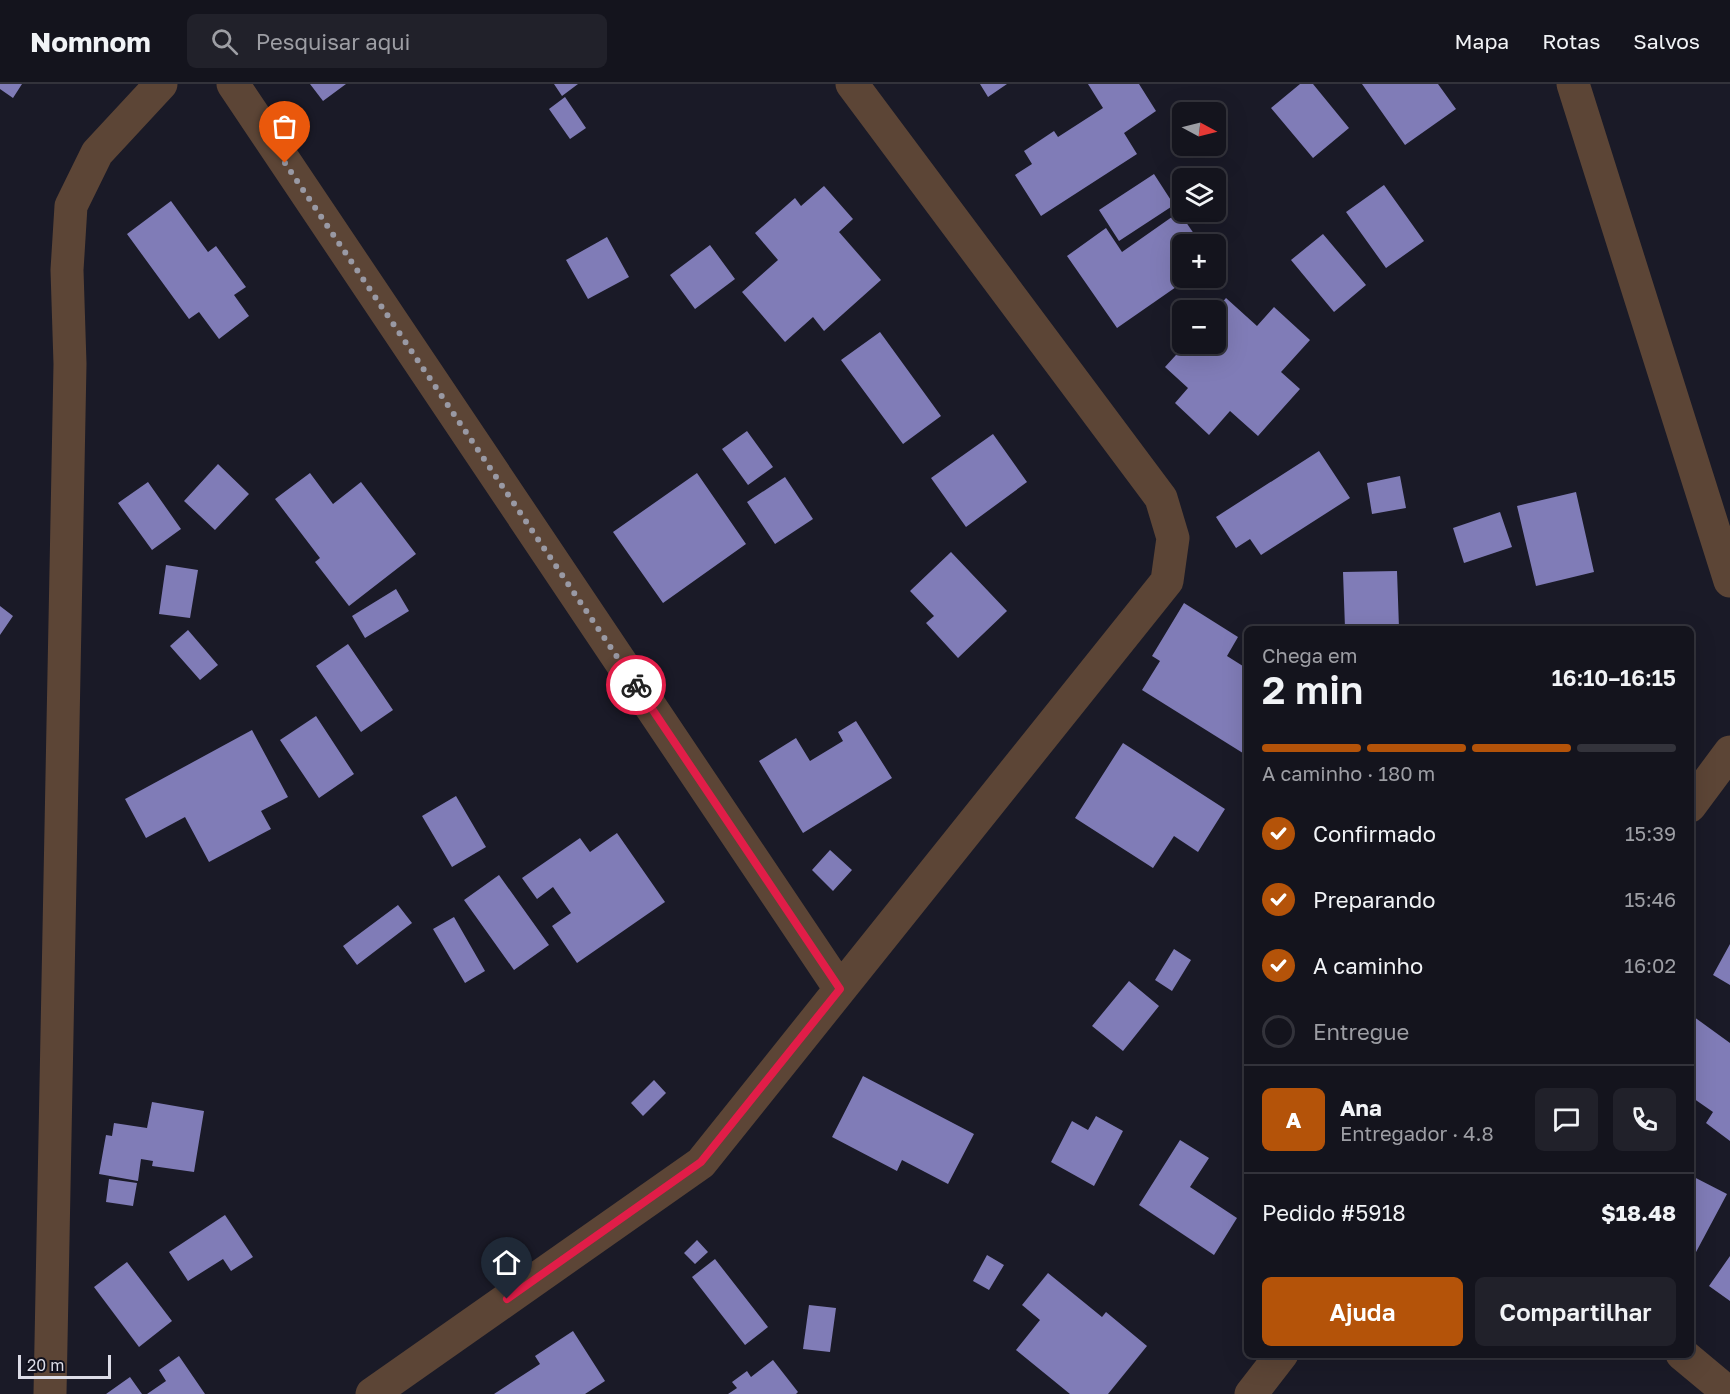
<!DOCTYPE html>
<html lang="pt">
<head>
<meta charset="utf-8">
<style>
  :root { --surface:#14141d; --page:#21212a; --text:#f1f3f6; --muted:#9d9ea4; --line:#33333b; --accent:#b45309 }
  body { margin:0; font-family:"Golos Text",sans-serif; background:var(--page); color:var(--text); height:100vh; display:flex; flex-direction:column; font-size:22px; white-space:nowrap }
  * { box-sizing:border-box; margin:0 }
  p { font-size:20px; color:var(--muted) }
  .icon { flex:none; width:33px; height:33px; fill:none; stroke:currentColor; stroke-width:2; stroke-linecap:round; stroke-linejoin:round }
  .map { position:relative; flex:1; overflow:hidden }
  .drawer { position:absolute; left:1244px; top:542px; width:450px; height:732px; display:flex; flex-direction:column; background:var(--surface); border-radius:9px; box-shadow:0 6px 24px #0002,0 0 0 2px var(--line) }
  .drawer>* { flex:none }
  .needle { width:39px; rotate:97deg }
  .controls { position:absolute; left:1172px; top:18px; display:grid; gap:12px }
  .controls a { display:grid; place-items:center; width:54px; height:54px; border-radius:9px; background:var(--surface); box-shadow:0 6px 24px #0002,0 0 0 2px var(--line); font-size:30px }
  .scale { position:absolute; left:18px; bottom:15px; width:93px; box-sizing:border-box; padding-left:6px; border:3px solid #dddde7; border-top:0; font-size:16px; line-height:21px; white-space:nowrap; color:#dddde7; -webkit-text-stroke:4px #11111d; paint-order:stroke }
  .pin { position:absolute; display:grid; place-items:center; width:51px; height:51px; color:#fff; margin:-62px -26px; border-radius:50% 50% 50% 0; rotate:-45deg; box-shadow:0 0 6px #0007 }
  .pin .icon { rotate:45deg }
  .courier { position:absolute; display:grid; place-items:center; width:60px; height:60px; margin:-30px; border:4px solid #e11d48; border-radius:50%; background:#fff; color:#222; box-shadow:0 2px 8px #0007 }
  .summary em { font-style:normal; font-weight:600 }
  .summary div { display:flex; flex-direction:column-reverse }
  .summary { display:flex; align-items:center; justify-content:space-between; height:102px; padding:0 18px }
  h1 { font-size:39px; font-weight:600; line-height:45px }
  .bar { display:grid; grid-template-columns:repeat(4,1fr); gap:9px 6px; align-content:center; height:72px; padding:0 18px }
  .bar i { height:8px; border-radius:4px; background:var(--line) }
  .bar .on { background:var(--accent) }
  .bar p { grid-column:span 4 }
  .line { display:flex; align-items:center; gap:15px; padding:0 18px; border-top:2px solid var(--line) }
  .line div { flex:1 }
  .round { display:grid; place-items:center; flex:none; width:63px; height:63px; border-radius:9px; background:var(--page) }
  ol { padding:0 18px; list-style:none }
  li { display:flex; align-items:center; gap:18px; height:66px }
  li p { margin-inline-start:auto }
  li .icon { padding:6px; border-radius:50%; background:var(--accent); color:#fff; stroke-width:4 }
  li:last-child { color:var(--muted) }
  li i { width:33px; height:33px; border:3px solid var(--line); border-radius:50% }
  .button { display:flex; gap:12px; margin-top:auto; padding:12px 18px }
  .button a { flex:1; height:69px; border-radius:9px; background:var(--accent); color:#fff; font-size:24px; font-weight:600; line-height:69px; text-align:center }
  .button a+a { background:var(--page); color:var(--text) }
  header { display:flex; align-items:center; gap:36px; box-sizing:border-box; height:84px; padding:0 30px; background:var(--surface); border-bottom:2px solid var(--line) }
  header strong { font-size:28px }
  nav { display:flex; gap:33px; margin-inline-start:auto; font-size:21px }
  .search { width:420px; height:54px; background:var(--page); display:flex; align-items:center; gap:15px; box-sizing:border-box; padding:0 21px; border-radius:9px; color:var(--muted); font-size:22px }
  .map>svg:first-child { display:block }
  .building { fill:#807cb7 }
  .lines { fill:none; stroke-linecap:round; stroke-linejoin:round }
  .minor { stroke:#5c4536; stroke-width:33 }
  .done { stroke:#9999a4; stroke-width:6; stroke-dasharray:0 10.8 }
  .route { stroke:#e11d48; stroke-width:8 }
</style>
</head>
<body>
<header>
<strong>Nomnom</strong>
<div class="search"><svg class="icon" aria-label="search" viewBox="0 0 24 24"><circle cx="10" cy="10" r="6"/><path d="M15 15l6 6"/></svg>Pesquisar aqui</div>
<nav><a>Mapa</a><a>Rotas</a><a>Salvos</a></nav>
</header>
<div class="map">
<svg width="1730" height="1310" viewBox="0 0 1730 1310">
  <rect width="100%" height="100%" fill="#1a1a27"/>
  <path class="building" d="M0 0H22L13 14 0 5Z
    M310 0H346L323 17Z
    M554 0H578L562 12Z
    M980 0H1007L988 13Z
    M1088 0H1139L1156 27 1124 49 1137 70 1041 132 1015 91 1032 80 1024 67 1054 47 1058 53 1103 24Z
    M1300 0H1313L1349 44 1313 74 1271 24Z
    M1362 0H1438L1456 25 1405 61Z
    M565 13 586 44 570 55 549 25Z
    M1154 90 1174 121 1119 157 1099 126Z
    M1384 101 1424 157 1386 184 1346 128Z
    M824 102 853 135 839 148 881 196 824 247 813 233 785 258 742 208 778 176 755 149 795 114 801 122Z
    M171 117 208 168 216 162 246 203 234 211 249 232 219 255 199 228 189 235 127 150Z
    M1179 128 1201 160H1182V194H1189L1117 244 1067 172 1106 144 1122 168Z
    M1323 150 1366 201 1334 228 1291 176Z
    M607 153 629 193 588 215 566 176Z
    M710 161 735 195 695 225 670 191Z
    M1226 214 1257 242 1274 223 1310 256 1281 288 1300 305 1258 352 1230 327 1209 351 1175 319 1188 304 1165 283 1186 260H1215V227Z
    M880 248 941 332 903 360 841 276Z
    M747 347 773 383 748 401 722 365Z
    M993 350 1027 398 966 443 931 394Z
    M1319 367 1350 414 1261 471 1250 455 1236 464 1216 433Z
    M218 380 249 410 215 446 184 417Z
    M310 389 333 420 361 398 416 470 349 522 315 478 320 474 275 415Z
    M697 389 746 460 663 519 613 448Z
    M1400 392 1406 424 1372 430 1367 399Z
    M785 393 813 435 775 460 747 418Z
    M148 398 181 445 152 466 118 419Z
    M1576 408 1594 488 1536 502 1517 422Z
    M1500 428 1512 463 1464 479 1453 444Z
    M951 468 1007 527 958 574 926 539 934 532 910 507Z
    M166 481 198 486 190 534 159 530Z
    M1397 487 1399 544H1345L1343 488Z
    M396 505 409 527 365 554 352 532Z
    M1184 519 1238 553 1227 572 1246 584V671L1142 606 1160 577 1152 572Z
    M0 522 13 532 0 551Z
    M188 546 218 581 200 596 170 562Z
    M348 560 393 626 361 648 316 582Z
    M316 632 354 690 319 714 280 656Z
    M856 637 892 694 803 749 759 677 796 654 810 677 843 657 838 648Z
    M252 646 288 713 261 727 271 745 209 778 185 733 146 754 125 715Z
    M1123 659 1225 725 1198 768 1174 752 1153 784 1075 734Z
    M456 712 486 763 452 783 422 732Z
    M617 749 665 818 577 879 552 842 571 829 553 803 537 815 522 794 580 754 590 768Z
    M830 766 852 786 833 807 812 786Z
    M499 791 549 861 514 886 464 816Z
    M398 821 412 839 357 881 343 862Z
    M454 833 485 887 465 899 433 845Z
    M1730 860V901L1713 891Z
    M1174 865 1191 876 1172 907 1155 896Z
    M1129 897 1159 922 1123 967 1092 942Z
    M1690 930 1730 959V1057L1706 1039 1713 1028 1690 1012Z
    M863 992 974 1050 948 1100 902 1076 897 1087 832 1053Z
    M654 996 666 1009 643 1032 631 1019Z
    M152 1018 204 1027 194 1088 152 1082 153 1077 141 1075 138 1097 99 1090 106 1051 112 1052 114 1039 147 1044Z
    M1096 1032 1123 1047 1094 1102 1051 1078 1072 1037 1088 1046Z
    M1180 1056 1209 1074 1190 1103 1237 1134 1214 1171 1139 1121Z
    M1690 1091 1727 1110 1695 1170 1690 1167Z
    M109 1095 137 1099 133 1122 106 1118Z
    M225 1131 253 1173 231 1187 223 1175 188 1197 169 1168Z
    M697 1156 708 1168 695 1180 684 1169Z
    M987 1171 1004 1181 989 1206 973 1197Z
    M1730 1172V1217L1709 1202Z
    M715 1175 768 1243 745 1261 692 1193Z
    M127 1178 172 1237 139 1263 94 1203Z
    M1048 1189 1102 1233 1106 1228 1147 1262 1108 1310H1070L1016 1266 1040 1236 1022 1221Z
    M809 1221 836 1224 830 1268 803 1265Z
    M573 1247 605 1297 585 1310H494L540 1280 535 1272Z
    M179 1272 205 1310H147L166 1297 159 1286Z
    M773 1276 798 1308 796 1310H728L737 1304 732 1298 747 1287 751 1293Z
    M130 1293 142 1310H106Z"/>
  <g class="lines">
    <path class="minor" d="M233 0 840 905
      M1573 0 1730 497
      M1690 722 1730 668
      M1682 1270 1730 1310
      M50 1310 70 280 67 186 71 122 97 69 161 0
      M372 1310 701 1079 1167 497 1173 454 1161 414 852 0
      M1251 1310 1282 1270"/>
  </g>
  <g class="lines">
    <path class="done" d="M285 79 636 601"/>
    <path class="route" d="M507 1215 701 1078 840 905 636 601"/>
  </g>
</svg>
<div class="controls">
<a><svg class="needle" viewBox="-14 -14 28 28"><path d="M0-13l5 13h-10z" fill="#e53935"/><path d="M0 13l5-13h-10z" fill="#9d9ea4"/></svg></a>
<a><svg class="icon" aria-label="layers" viewBox="0 0 24 24"><path d="M12 4l9 5-9 5-9-5zM3 14l9 5 9-5"/></svg></a>
<a>+</a>
<a>−</a>
</div>
<div class="scale">20 m</div>
<div class="pin" style="left:285px;top:79px;background:#ea580c"><svg class="icon" aria-label="bag" viewBox="0 0 24 24"><path d="M5 8h14l-1 12H6zM9 8a3 3 0 0 1 6 0"/></svg></div>
<div class="pin" style="left:507px;top:1215px;background:#1f2937"><svg class="icon" aria-label="home" viewBox="0 0 24 24"><path d="M3 11l9-7 9 7M6 9v11h12V9"/></svg></div>
<div class="courier" style="left:636px;top:601px"><svg class="icon" aria-label="bike" viewBox="0 0 24 24"><circle cx="6" cy="16" r="4"/><circle cx="18" cy="16" r="4"/><path d="M6 16l4-8h5l3 8M10 8l3 8H6M13 5h3"/></svg></div>
<section class="drawer">
<div class="summary"><div><h1>2 min</h1><p>Chega em</p></div><em>16:10–16:15</em></div>
<div class="bar"><i class="on"></i><i class="on"></i><i class="on"></i><i></i><p>A caminho · 180 m</p></div>
<ol>
<li><svg class="icon" aria-label="check" viewBox="0 0 24 24"><path d="M5 12l5 5 9-10"/></svg>Confirmado<p>15:39</p></li>
<li><svg class="icon" aria-label="check" viewBox="0 0 24 24"><path d="M5 12l5 5 9-10"/></svg>Preparando<p>15:46</p></li>
<li><svg class="icon" aria-label="check" viewBox="0 0 24 24"><path d="M5 12l5 5 9-10"/></svg>A caminho<p>16:02</p></li>
<li><i></i>Entregue</li>
</ol>
<div class="line" style="height:108px"><b class="round" style="background:var(--accent);color:#fff">A</b><div><b>Ana</b><p>Entregador · 4.8</p></div><a class="round"><svg class="icon" aria-label="chat" viewBox="0 0 24 24"><path d="M4 5h16v11H9l-5 4z"/></svg></a><a class="round"><svg class="icon" aria-label="phone" viewBox="0 0 24 24"><path d="M5 4h4l2 5-3 2q2 4 5 5l2-3 5 2v4C11 20 4 13 5 4z"/></svg></a></div>
<div class="line" style="height:78px"><div>Pedido #5918</div><b>$18.48</b></div>
<div class="button"><a>Ajuda</a><a>Compartilhar</a></div>
</section>
</div>
</body>
</html>
